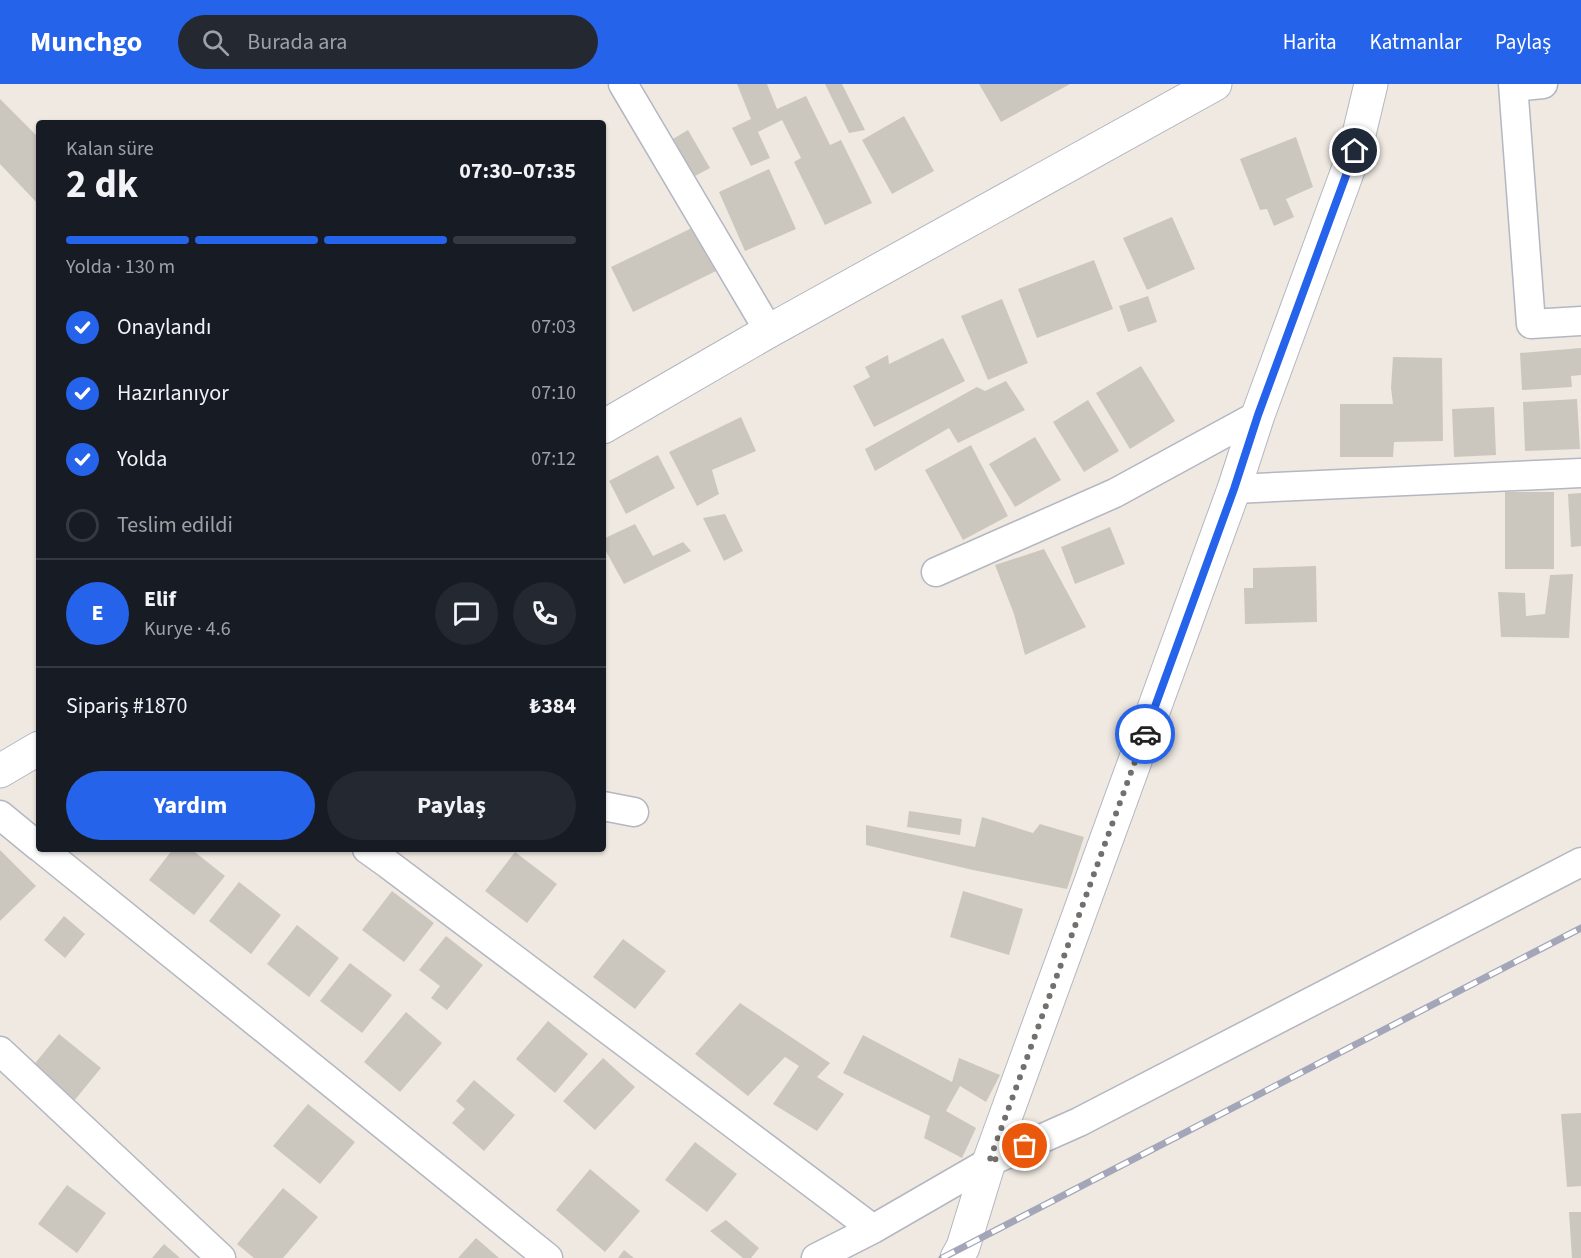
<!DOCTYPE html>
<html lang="tr">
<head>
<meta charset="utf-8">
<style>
  :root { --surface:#171b24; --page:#242831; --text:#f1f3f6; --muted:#9ea1a6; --line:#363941; --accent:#2563eb }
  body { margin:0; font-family:"Source Sans 3",sans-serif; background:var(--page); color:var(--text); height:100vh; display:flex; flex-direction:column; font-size:22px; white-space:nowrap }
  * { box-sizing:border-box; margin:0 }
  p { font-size:20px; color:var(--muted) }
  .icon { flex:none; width:33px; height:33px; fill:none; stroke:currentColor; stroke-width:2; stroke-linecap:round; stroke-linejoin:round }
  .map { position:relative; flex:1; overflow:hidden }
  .drawer { position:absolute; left:36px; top:36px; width:570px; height:732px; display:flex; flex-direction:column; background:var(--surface); border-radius:6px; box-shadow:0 2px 4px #0004 }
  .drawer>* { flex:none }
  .pin { position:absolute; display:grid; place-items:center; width:51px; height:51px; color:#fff; margin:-26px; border:3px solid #fff; border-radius:50%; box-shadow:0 2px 6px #0007 }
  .courier { position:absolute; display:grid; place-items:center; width:60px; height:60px; margin:-30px; border:4px solid #2563eb; border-radius:50%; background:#fff; color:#222; box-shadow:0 2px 8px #0007 }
  .headline em { font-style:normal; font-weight:700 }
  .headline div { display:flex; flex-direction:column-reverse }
  .headline { display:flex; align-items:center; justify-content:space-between; height:102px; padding:0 30px }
  h1 { font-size:39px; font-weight:700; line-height:45px }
  .bar { display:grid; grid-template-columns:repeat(4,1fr); gap:9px 6px; align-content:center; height:72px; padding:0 30px }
  .bar i { height:8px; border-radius:4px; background:var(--line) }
  .bar .current { background:var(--accent) }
  .bar p { grid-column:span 4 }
  .line { display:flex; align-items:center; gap:15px; padding:0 30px; border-top:2px solid var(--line) }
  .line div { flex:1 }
  .round { display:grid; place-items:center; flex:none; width:63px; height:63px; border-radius:32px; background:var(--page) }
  ol { padding:0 30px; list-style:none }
  li { display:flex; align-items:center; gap:18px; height:66px }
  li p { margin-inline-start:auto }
  li .icon { padding:6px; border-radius:50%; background:var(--accent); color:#fff; stroke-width:4 }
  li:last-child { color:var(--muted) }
  li i { width:33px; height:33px; border:3px solid var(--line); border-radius:50% }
  .cta { display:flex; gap:12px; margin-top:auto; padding:12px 30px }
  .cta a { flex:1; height:69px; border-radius:36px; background:var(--accent); color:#fff; font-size:24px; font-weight:700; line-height:69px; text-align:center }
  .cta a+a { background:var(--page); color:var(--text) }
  header { display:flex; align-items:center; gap:36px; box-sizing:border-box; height:84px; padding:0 30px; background:var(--accent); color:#fff }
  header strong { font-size:28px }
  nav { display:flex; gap:33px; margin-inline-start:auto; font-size:21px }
  .search { width:420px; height:54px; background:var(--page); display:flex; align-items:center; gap:15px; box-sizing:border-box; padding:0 21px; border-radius:33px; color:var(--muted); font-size:22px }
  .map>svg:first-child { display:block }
  .building { fill:#cbc7bf }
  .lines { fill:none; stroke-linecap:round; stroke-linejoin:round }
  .minor-casing { stroke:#b4b7c1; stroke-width:31 }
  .tertiary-casing { stroke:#b4b7c1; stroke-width:35 }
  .secondary-casing { stroke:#b4b7c1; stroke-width:35 }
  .minor { stroke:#fff; stroke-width:28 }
  .tertiary { stroke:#fff; stroke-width:33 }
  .secondary { stroke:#fff; stroke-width:33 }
  .rail-casing { stroke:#a3a6b8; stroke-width:7 }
  .rail { stroke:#fff; stroke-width:4.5; stroke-dasharray:14; stroke-linecap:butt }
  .done { stroke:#726f6d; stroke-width:6; stroke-dasharray:0 10.8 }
  .route { stroke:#2563eb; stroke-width:8 }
</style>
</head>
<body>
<header>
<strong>Munchgo</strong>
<div class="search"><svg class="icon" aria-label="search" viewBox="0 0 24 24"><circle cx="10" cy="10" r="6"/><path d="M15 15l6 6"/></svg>Burada ara</div>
<nav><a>Harita</a><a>Katmanlar</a><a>Paylaş</a></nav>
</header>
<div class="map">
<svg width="1581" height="1174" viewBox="0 0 1581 1174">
  <rect width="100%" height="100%" fill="#efe9e1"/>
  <path class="building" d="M737 0H767L777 25 806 12 830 61 841 56 872 119 825 141 794 78 801 74 782 36 758 48 770 74 751 82 732 44 751 35Z
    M825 0H842L865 46 849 49Z
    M979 0H1070L1001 38Z
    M0 15 39 54V121L0 80Z
    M904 32 934 87 892 110 862 56Z
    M688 46 710 84 695 92 673 55Z
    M1296 53 1313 103 1286 115 1294 133 1274 142 1267 125 1260 126 1240 75Z
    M769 85 796 145 745 167 719 108Z
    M1172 133 1195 185 1147 206 1123 154Z
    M694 143 716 187 633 228 611 183Z
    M1094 176 1113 225 1037 254 1018 205Z
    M1148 212 1157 238 1128 248 1119 222Z
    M1002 215 1028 279 988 296 961 232Z
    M943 254 965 297 874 343 853 302 870 293 865 283 888 271 889 280Z
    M1581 264V291L1571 292 1572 303 1522 306 1520 269Z
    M1393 273 1442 274 1443 357 1394 358 1393 373H1340V320H1393L1391 304Z
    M1141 282 1175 337 1130 365 1096 309Z
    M1006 297 1025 326 958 359 949 344 875 387 865 365 977 303 985 307Z
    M1577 315 1580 365 1525 367 1523 318Z
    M1088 316 1119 367 1084 388 1053 338Z
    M1494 323 1496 371 1454 373 1452 325Z
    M741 333 756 367 712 386 719 410 697 422 669 368Z
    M1035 353 1061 396 1015 423 989 380Z
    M971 361 1008 432 963 456 925 386Z
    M658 371 675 404 626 430 609 397Z
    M1505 408H1554V485H1505Z
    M1581 409V462L1571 463 1568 410Z
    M725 430 743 467 724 477 703 434Z
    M635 440 653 472 683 458 691 467 624 500 603 462V455Z
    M1110 443 1125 480 1075 500 1061 463Z
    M1044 465 1086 543 1025 571 1014 530 995 481Z
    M1316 482 1317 538 1245 540 1244 504H1253V484Z
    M1573 490 1569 554 1501 553 1498 508 1525 509 1526 532 1545 530 1550 491Z
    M909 727 962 735 960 751 907 743Z
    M982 733 1033 749 1040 740 1084 753 1067 805 973 786 866 761V741L975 763Z
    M173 765H191L225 792 194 831 149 796Z
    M0 766 36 802 0 837Z
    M515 768 557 800 527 839 485 807Z
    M239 798 281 831 251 870 209 837Z
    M392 807 434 839 404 878 362 846Z
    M963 807 1023 825 1009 871 950 853Z
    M64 832 85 850 65 874 44 856Z
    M297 841 339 874 309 913 267 880Z
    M446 852 483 881 447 926 431 914 440 902 419 886Z
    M623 855 666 887 635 925 593 893Z
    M350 879 392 911 362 949 320 917Z
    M740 919 830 979 817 993 844 1010 817 1047 773 1020 799 982 785 973 748 1012 695 970Z
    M406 928 442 959 400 1008 364 978Z
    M548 937 588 970 555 1009 516 975Z
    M59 950 101 984 69 1023 27 989Z
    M863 951 952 998 959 974 1000 991 986 1018 960 1002 946 1027 976 1044 962 1074 924 1054 930 1032 843 989Z
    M603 974 635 1003 595 1046 563 1017Z
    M474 996 515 1031 484 1067 452 1039 465 1025 456 1017Z
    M308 1020 355 1058 320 1100 273 1062Z
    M1581 1029V1102L1567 1103 1561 1030Z
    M695 1058 737 1090 707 1128 665 1096Z
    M590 1085 640 1127 605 1168 556 1126Z
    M67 1101 106 1129 77 1169 38 1140Z
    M283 1104 318 1133 283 1174H254L237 1160Z
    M1569 1128H1581V1174H1572Z
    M726 1136 759 1164 751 1174H743L710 1147Z
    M476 1154 499 1174H458Z
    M164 1160 180 1174H152Z
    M624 1166 634 1174H618Z"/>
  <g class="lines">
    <defs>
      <path id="minor" d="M623 0 769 247
        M1513 0 1531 240 1581 237
        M1514 3 1543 0
        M1234 405 1581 389
        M936 488 1115 409 1258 331
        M603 722 634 728
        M0 731 39 763
        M42 765 548 1174
        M367 765 388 780 873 1145 989 1078 1079 1038 1581 778
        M0 967 221 1174
        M816 1174 873 1145"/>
      <path id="tertiary" d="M957 1174 963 1163 989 1078 1234 405 1258 331 1355 67 1371 0"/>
      <path id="secondary" d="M603 343 769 247 1215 0
        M0 687 39 664"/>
    </defs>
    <use href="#minor" class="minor-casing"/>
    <use href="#tertiary" class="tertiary-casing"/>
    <use href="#secondary" class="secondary-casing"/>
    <use href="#minor" class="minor"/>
    <use href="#tertiary" class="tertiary"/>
    <use href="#secondary" class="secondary"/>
    <defs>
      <path id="rail" d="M942 1174 1581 844"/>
    </defs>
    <use href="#rail" class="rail-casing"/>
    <use href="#rail" class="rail"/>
  </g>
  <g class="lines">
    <path class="done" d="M1025 1062 989 1078 1145 650"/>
    <path class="route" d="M1145 650 1234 405 1258 331 1355 67"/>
  </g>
</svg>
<div class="pin" style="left:1025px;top:1062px;background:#ea580c"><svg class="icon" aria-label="bag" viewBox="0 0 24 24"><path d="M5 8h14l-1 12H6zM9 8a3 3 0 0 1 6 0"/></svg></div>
<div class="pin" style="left:1355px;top:67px;background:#1f2937"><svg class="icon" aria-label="home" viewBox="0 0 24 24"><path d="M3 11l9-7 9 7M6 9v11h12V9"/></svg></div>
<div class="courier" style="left:1145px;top:650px"><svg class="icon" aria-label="car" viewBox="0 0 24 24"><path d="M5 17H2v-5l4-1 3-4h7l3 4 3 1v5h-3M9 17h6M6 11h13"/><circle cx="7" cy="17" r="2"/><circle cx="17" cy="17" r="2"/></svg></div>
<section class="drawer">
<div class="headline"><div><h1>2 dk</h1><p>Kalan süre</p></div><em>07:30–07:35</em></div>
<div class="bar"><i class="current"></i><i class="current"></i><i class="current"></i><i></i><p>Yolda · 130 m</p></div>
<ol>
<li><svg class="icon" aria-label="check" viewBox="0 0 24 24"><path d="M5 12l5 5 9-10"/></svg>Onaylandı<p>07:03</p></li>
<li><svg class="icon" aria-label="check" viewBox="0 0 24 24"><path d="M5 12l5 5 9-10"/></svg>Hazırlanıyor<p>07:10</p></li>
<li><svg class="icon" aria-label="check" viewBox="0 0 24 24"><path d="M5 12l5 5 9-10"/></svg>Yolda<p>07:12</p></li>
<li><i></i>Teslim edildi</li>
</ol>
<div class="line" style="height:108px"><b class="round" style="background:var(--accent);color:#fff">E</b><div><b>Elif</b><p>Kurye · 4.6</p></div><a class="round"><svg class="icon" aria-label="chat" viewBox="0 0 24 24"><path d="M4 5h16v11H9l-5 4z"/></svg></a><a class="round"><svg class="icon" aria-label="phone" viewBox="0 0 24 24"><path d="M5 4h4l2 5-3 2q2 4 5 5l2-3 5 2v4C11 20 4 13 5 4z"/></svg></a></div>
<div class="line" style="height:78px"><div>Sipariş #1870</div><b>₺384</b></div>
<div class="cta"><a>Yardım</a><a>Paylaş</a></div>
</section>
</div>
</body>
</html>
